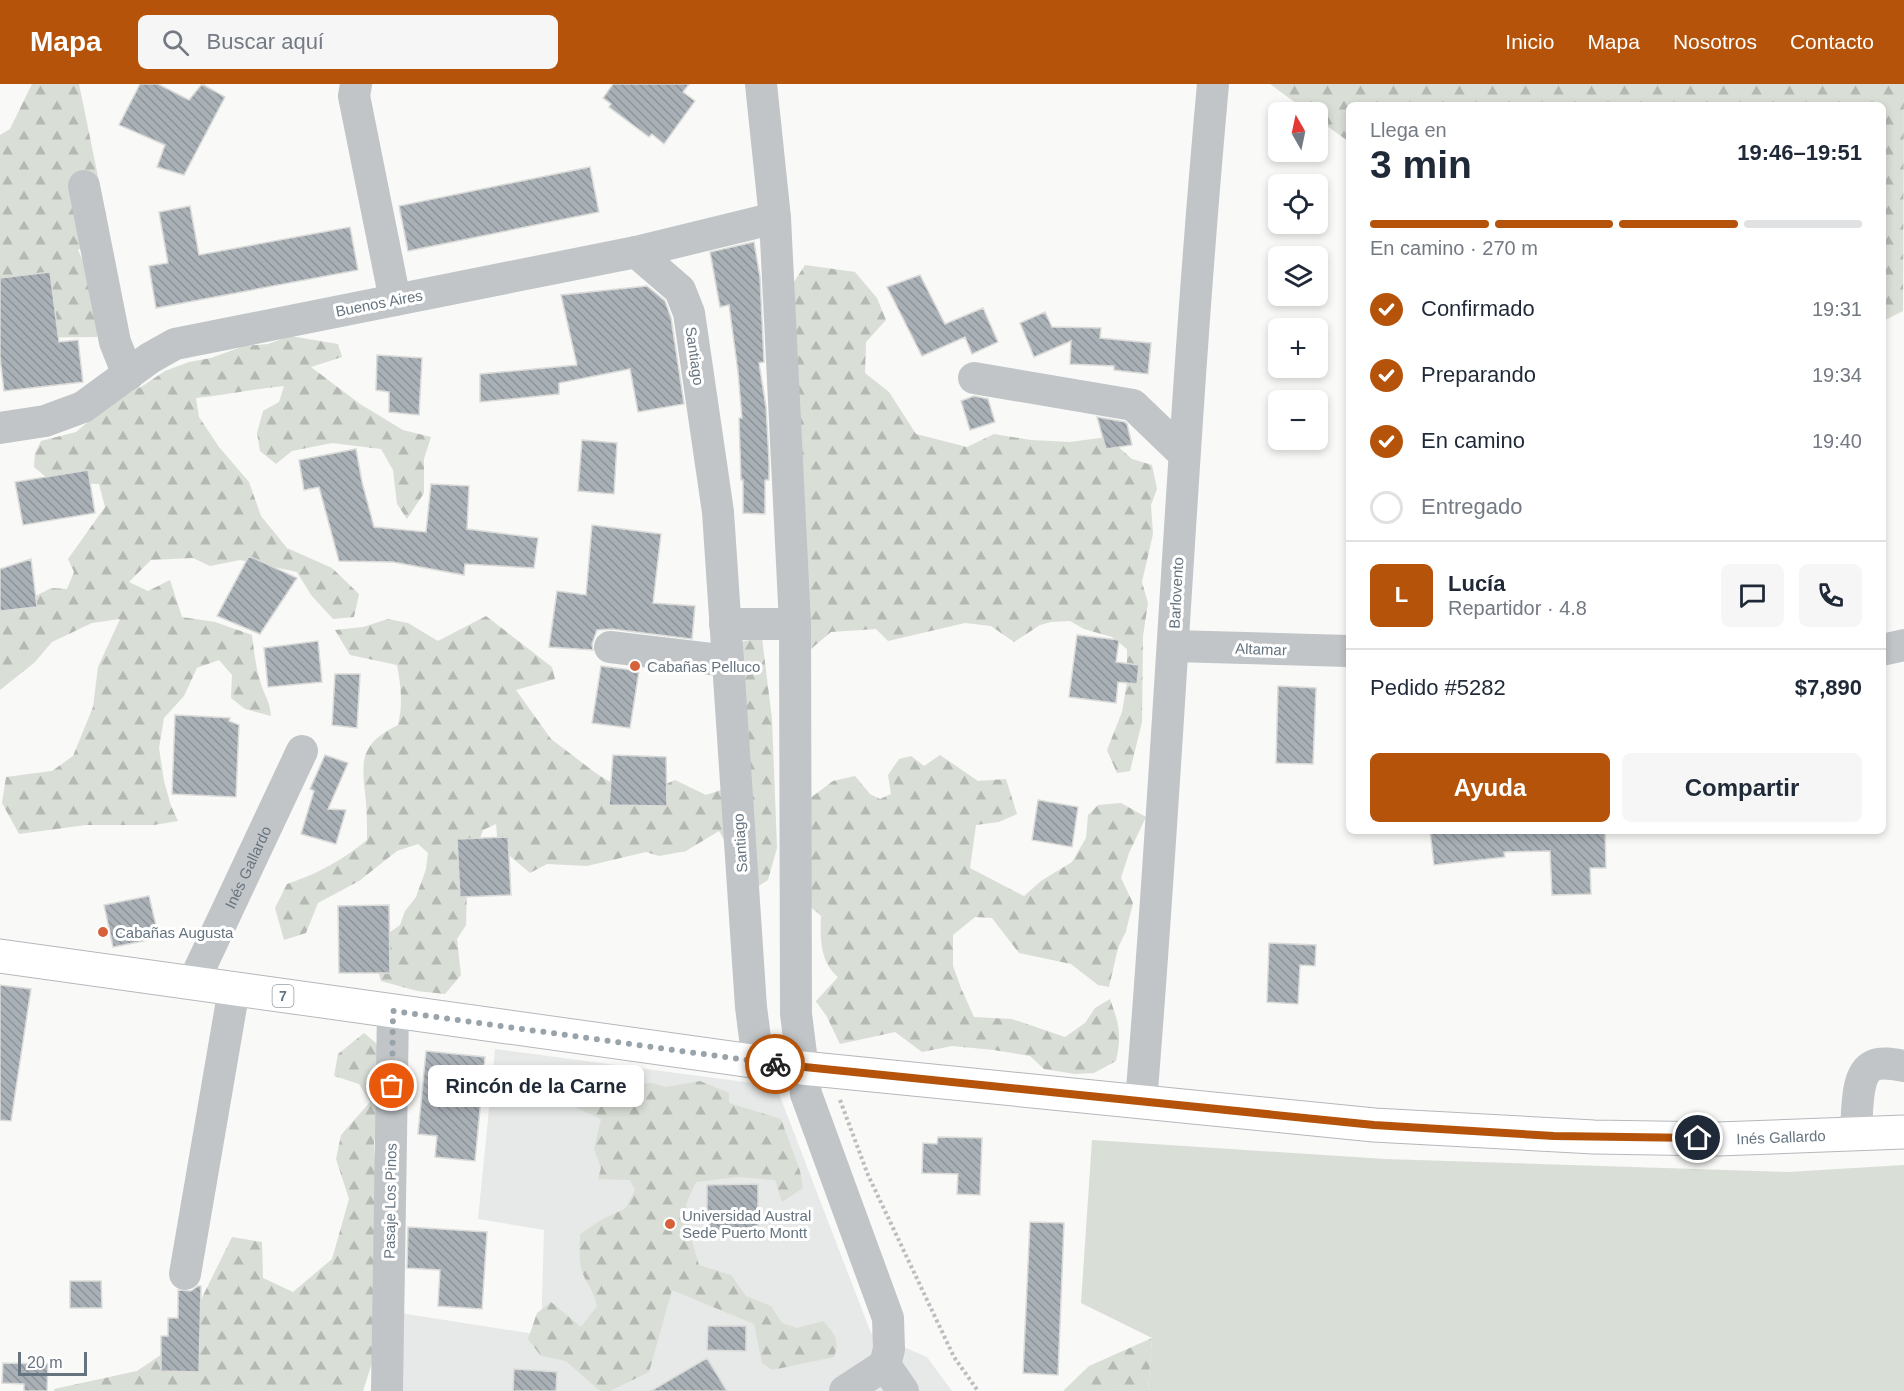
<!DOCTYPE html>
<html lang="es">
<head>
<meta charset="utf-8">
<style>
  :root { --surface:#fff; --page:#f6f6f7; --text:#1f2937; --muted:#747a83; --line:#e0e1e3; --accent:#b45309 }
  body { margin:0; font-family:Arial,sans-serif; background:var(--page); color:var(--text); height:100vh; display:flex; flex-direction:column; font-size:22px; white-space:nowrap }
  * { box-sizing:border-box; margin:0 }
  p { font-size:20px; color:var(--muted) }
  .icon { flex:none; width:33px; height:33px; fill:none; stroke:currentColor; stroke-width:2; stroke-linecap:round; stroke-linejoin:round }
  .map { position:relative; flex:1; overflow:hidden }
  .drawer { position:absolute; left:1346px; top:18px; width:540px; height:732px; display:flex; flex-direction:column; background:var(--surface); border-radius:9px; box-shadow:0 3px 9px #0003 }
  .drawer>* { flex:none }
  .needle { width:39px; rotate:351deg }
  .controls { position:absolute; left:1268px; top:18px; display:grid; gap:12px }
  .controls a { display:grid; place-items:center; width:60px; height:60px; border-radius:9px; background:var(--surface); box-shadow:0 3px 9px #0003; font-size:30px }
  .scale { position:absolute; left:18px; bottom:15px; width:69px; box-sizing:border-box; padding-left:6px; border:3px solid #667480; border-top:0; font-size:16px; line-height:21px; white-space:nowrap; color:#667480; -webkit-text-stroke:4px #fff; paint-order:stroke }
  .pin { position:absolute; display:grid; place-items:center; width:51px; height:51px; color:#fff; margin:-26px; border:3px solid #fff; border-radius:50%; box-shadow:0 2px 6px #0007 }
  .courier { position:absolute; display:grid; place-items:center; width:60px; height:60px; margin:-30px; border:4px solid #b45309; border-radius:50%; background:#fff; color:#222; box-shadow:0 2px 8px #0007 }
  .bubble { position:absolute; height:42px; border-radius:9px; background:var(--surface); box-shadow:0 3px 9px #0003; font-size:20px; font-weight:800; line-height:42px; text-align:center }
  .overview em { font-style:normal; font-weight:800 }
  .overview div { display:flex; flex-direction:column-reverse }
  .overview { display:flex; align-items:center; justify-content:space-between; height:102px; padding:0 24px }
  h1 { font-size:39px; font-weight:800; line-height:45px }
  .bar { display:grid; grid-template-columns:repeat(4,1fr); gap:9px 6px; align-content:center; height:72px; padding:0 24px }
  .bar i { height:8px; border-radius:4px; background:var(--line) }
  .bar .active { background:var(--accent) }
  .bar p { grid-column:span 4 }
  .line { display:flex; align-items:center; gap:15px; padding:0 24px; border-top:2px solid var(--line) }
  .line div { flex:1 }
  .round { display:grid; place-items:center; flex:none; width:63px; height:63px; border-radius:9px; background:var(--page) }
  ol { padding:0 24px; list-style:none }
  li { display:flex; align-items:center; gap:18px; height:66px }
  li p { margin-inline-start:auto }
  li .icon { padding:6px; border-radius:50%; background:var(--accent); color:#fff; stroke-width:4 }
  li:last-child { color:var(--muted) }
  li i { width:33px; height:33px; border:3px solid var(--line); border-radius:50% }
  .button { display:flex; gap:12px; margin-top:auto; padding:12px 24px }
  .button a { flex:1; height:69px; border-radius:9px; background:var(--accent); color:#fff; font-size:24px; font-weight:800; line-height:69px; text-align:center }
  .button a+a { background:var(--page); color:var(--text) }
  header { display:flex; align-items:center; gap:36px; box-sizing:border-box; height:84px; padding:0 30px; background:var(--accent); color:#fff }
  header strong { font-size:28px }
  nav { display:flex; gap:33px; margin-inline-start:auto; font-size:21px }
  .search { width:420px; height:54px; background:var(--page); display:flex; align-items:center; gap:15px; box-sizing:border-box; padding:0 21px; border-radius:9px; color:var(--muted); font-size:22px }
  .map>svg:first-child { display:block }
  .built { fill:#e7e8e8 }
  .green { fill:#d9ded6 }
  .forest { fill:url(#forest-firs) }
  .building { fill:url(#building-back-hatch); stroke:#dbdbd9; stroke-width:1.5 }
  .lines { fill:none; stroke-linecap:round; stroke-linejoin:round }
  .highway-casing { stroke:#b4b8bb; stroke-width:35 }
  .path { stroke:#bbbec0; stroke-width:4; stroke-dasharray:3 3; stroke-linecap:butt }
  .minor { stroke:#c1c5c8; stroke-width:32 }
  .highway { stroke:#fff; stroke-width:33 }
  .done { stroke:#99a3aa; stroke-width:6; stroke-dasharray:0 10.8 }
  .route { stroke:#b45309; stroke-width:8 }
  .poi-dot { fill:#d6613a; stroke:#fff; stroke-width:2 }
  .labels { text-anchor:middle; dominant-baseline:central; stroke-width:6; stroke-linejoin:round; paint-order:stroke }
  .shield { fill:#fff; stroke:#949ea6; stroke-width:1.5 }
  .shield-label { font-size:14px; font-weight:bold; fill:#667480 }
  .street-label { font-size:15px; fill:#667480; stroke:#fff }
  .poi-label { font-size:15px; fill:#667480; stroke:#fff; text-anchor:start }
</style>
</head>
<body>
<header>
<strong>Mapa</strong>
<div class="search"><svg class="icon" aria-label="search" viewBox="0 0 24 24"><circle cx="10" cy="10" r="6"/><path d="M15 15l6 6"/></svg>Buscar aquí</div>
<nav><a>Inicio</a><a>Mapa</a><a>Nosotros</a><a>Contacto</a></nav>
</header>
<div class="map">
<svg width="1904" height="1307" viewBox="0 0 1904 1307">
  <defs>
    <pattern id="forest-firs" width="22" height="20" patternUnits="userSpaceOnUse" patternTransform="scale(1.5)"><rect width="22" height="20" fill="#d9ded6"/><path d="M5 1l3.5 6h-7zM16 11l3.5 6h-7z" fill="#b4b9b3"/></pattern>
    <pattern id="building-back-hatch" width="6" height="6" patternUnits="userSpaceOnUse" patternTransform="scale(1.5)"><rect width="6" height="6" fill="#a9b0b6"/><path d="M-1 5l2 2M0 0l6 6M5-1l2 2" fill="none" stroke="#8d9499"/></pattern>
  </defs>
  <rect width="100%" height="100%" fill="#f9f9f7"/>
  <path class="built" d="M495 965 776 1002 871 1249 927 1273 952 1307H398L400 1229 541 1251 544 1146 478 1135Z"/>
  <path class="green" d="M1092 1056 1385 1075 1788 1088 1904 1081V1307H1148L1152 1254 1081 1219Z"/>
  <path class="forest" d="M32 0H79L109 146 78 166 99 212 97 253 0 254V51L10 45Z
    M1270 0H1904L1903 227 1883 237 1882 21H1348V57L1317 35V28H1308Z
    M805 181 855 188 877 214 886 236 866 258 865 289 889 308 916 350 967 363 994 350 1031 356 1070 358 1107 353 1132 375 1152 381 1157 405 1151 421 1153 450 1142 498 1148 519 1143 552 1142 638 1130 687 1117 689 1107 666 1122 628 1127 598V565L1112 553 1084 545 1070 537 1051 538 1040 541 1014 558 991 542 965 539 888 557 876 545 831 548 805 570 790 204Z
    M290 252 338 260 342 273 311 283 360 320 403 346 431 353 424 375V409L407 435 397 420 393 386 381 365 332 359 292 367 276 380 260 367 257 349 263 327 279 318 284 302C254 305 226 311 196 314L199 333 219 363 249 398 261 432 287 464 332 484 359 510 354 533 333 535 311 511 297 488 240 476 210 482 193 474 151 476 129 498 148 507 170 496 182 533 215 538 252 551C254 568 256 584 261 600 265 613 270 617 271 632L245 625 231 614 232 591 219 576 197 584 184 612 164 634 159 664 164 697 171 722 178 737 154 741H86L19 750 2 719 6 693 52 687 73 672 93 623 98 583 120 535 92 539 52 558 34 579 0 606V522L28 516 51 504 67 505 74 488 68 475 105 423 99 400 52 398 34 383 35 369 41 357 76 348 115 315 141 303 165 287 189 278 211 274 244 262 268 260Z
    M486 532 552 583 555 595 516 606 551 655 597 690 635 713 675 696 706 711 747 697 739 576 743 557 762 554 772 635 777 764 768 796 757 803 727 761 719 747 686 767 659 772 646 768 587 782 547 780 530 789 498 762 496 740 483 746 471 781 467 805 466 841 457 855 461 891 445 910 417 907 381 897 375 876 379 856 400 841 405 827 416 813 426 785 428 769 418 760 397 767 359 797 318 819 306 849 284 856 275 824 287 800C319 789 341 777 367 756 367 743 367 731 366 718 362 679 357 661 398 641 403 620 401 602 397 581L350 571 335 546 363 543 388 535 408 539 438 557Z
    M940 671 978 697 1006 695 1017 730 999 738 976 741 970 784 1024 812 1041 797 1072 778 1086 754 1088 731 1098 721 1121 719 1146 733 1129 769 1121 794 1133 819 1126 847 1118 864 1109 903 1098 901 1071 880 1019 869 992 834 975 833 953 851V882L961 904 974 933 1012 935 1065 953 1085 939 1095 924 1110 915C1119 940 1122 950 1116 977L1094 989 1075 990 1044 985 1030 972 994 966 952 962 922 968 895 948 840 960 827 933 816 917 838 893C820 878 820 854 821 832L803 816 809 715 833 697 855 692 870 710 880 715 891 710 888 691 899 675 911 672 924 682Z
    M364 949 383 965 381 1013 374 1060 378 1118 373 1178 383 1218 372 1279 363 1307H54V1305L137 1287 180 1258 232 1153 262 1158 263 1194 293 1208 332 1175 349 1115 336 1075 341 1051 370 1018 359 1000 334 992 338 970Z
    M583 990 613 992 630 1001 652 999 666 1003 700 997 729 1009V1019L781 1035 800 1087 803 1104 782 1118 775 1096 738 1093 696 1098 686 1120 692 1157 699 1181 731 1191 746 1212 771 1222 782 1239 797 1244 823 1237C835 1250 840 1256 834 1273L772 1286 762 1279 754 1240 672 1206 649 1288 610 1307H600L566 1277 541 1272 528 1255 537 1229 551 1218 581 1243 597 1222C593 1205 589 1204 583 1190 578 1178 580 1163 580 1150L601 1136 626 1124 635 1106 630 1096 598 1095 601 1084 594 1065 601 1035 573 1022 577 1017 573 998Z
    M1152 1254 1148 1307H1063L1089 1282Z"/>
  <path class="building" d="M140 0H158L189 16 202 0 225 13 184 91 157 83 165 61 119 41Z
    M613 0H689L683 8 695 17 664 60 652 50 649 53 609 23 611 20 603 14Z
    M590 83 599 128 408 167 399 122Z
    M190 122 199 171 350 143 358 186 156 224 149 182 168 179 159 128Z
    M754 158 760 193 764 278 759 279 766 323 769 377V396H765V430L743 429V396H741L739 334H742L738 288 729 221 720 223 710 168Z
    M50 188 59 258 78 256 83 298 4 307 0 273V194Z
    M920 191 945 240 983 224 998 258 972 270 965 253 922 272 887 203Z
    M647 202 665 217 671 234 684 320 638 328 630 285 559 299V310L480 318V290L577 281 561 211Z
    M1045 228 1052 243 1101 244 1100 254 1151 259 1148 290 1114 286V282L1070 280 1071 257 1034 273 1020 239Z
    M377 271 422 274 419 331 389 328V308L376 306Z
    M974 312 988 315 995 338 970 346 961 317Z
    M1097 333 1125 338 1127 340 1132 361 1106 365Z
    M582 356 617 359 614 410 578 407Z
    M356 365 362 398 374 443 426 448 431 400 469 402 467 445 538 454 534 484 465 480 464 491 393 478 339 477 319 403 304 406 299 376Z
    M88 386 95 429 23 441 15 398Z
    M592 441 661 450 653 519 695 522 692 555 612 545 597 546 592 560 593 566 549 563 557 507 586 511Z
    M249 472 297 494 260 550 217 532Z
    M31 475 37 523 0 527V485Z
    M1077 551 1119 556 1116 578 1139 581 1137 600 1118 598 1116 619 1069 613Z
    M318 557 322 598 268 603 264 564Z
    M601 582 639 587 630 644 592 639Z
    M335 590H360L357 644 332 641Z
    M1278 602 1316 604 1313 680 1276 679Z
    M175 631 230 634 229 637 239 641 236 713 172 710Z
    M325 671 348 679 328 725 346 726 336 760 301 750 314 707 310 705Z
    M613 671 666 673 667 722 609 721Z
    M1038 716 1078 723 1072 763 1032 756Z
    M1430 747H1605L1606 784H1590L1591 810 1552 811 1550 767 1504 768 1505 773 1434 781Z
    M508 753 511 811 460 813 457 755Z
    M149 812 159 854 113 863 104 821Z
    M389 821 390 889H339L338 822Z
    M1269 859 1316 861 1315 882 1300 881 1298 920 1267 918Z
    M0 901 31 905 11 1037 0 1036Z
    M426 967 485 973 475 1077 435 1073 437 1052 418 1050Z
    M938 1053 982 1054 980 1111 957 1110 958 1090 922 1089 923 1059 937 1060Z
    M758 1100V1146L707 1147V1101Z
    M1030 1138 1064 1139 1058 1291 1023 1289Z
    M408 1143 487 1148 482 1225 438 1222 440 1186 407 1184Z
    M70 1197H101L102 1224H70Z
    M198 1202H201L199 1288 161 1287V1252H168V1234H178V1206L191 1207Z
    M708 1242H746V1267L707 1266Z
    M707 1274 727 1307H651Z
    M3 1279 48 1280 47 1307H24V1300L2 1299Z
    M514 1285 557 1288 556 1307H513Z"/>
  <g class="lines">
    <defs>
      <g id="highway">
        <path id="s2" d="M0 872 802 984 1374 1041 1594 1053 1718 1055 1904 1048"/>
      </g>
    </defs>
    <use href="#highway" class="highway-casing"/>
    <path class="path" d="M840 1016 868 1091 954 1273 978 1307"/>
    <g class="minor">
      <path d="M356 0 354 12 395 216"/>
      <path d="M761 0 775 134 795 540 796 930 806 1010 888 1234 889 1265 885 1281 845 1307"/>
      <path d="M84 102 115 258 128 291"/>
      <path d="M636 168 680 206 689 229 718 428 751 923 758 978"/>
      <path d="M974 294 1133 321 1184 370"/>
      <path d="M0 344 45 337 83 323 150 274 175 260 636 168 775 134"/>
      <path d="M725 540H795"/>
      <path d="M1173 562 1348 567"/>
      <path d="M610 563 728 577"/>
      <path d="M1882 566 1904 561"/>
      <path id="s1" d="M193 899 302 667"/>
      <path d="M1141 1018C1169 679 1182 339 1213 0"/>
      <path d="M1857 1050C1856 1035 1857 1022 1859 1007 1864 977 1878 977 1904 982"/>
      <path d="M185 1190 234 905"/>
      <path d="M885 1281 903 1307"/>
      <path d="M387 1307 393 927"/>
    </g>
    <use href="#highway" class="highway"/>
  </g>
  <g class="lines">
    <path class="done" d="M392 1002 393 927 775 980"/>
    <path class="route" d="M775 980 1374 1041 1554 1052 1698 1054"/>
  </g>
  <g class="poi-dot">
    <circle cx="635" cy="582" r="6"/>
    <circle cx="103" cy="848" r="6"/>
    <circle cx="670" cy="1140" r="6"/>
  </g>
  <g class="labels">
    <rect class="shield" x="272.5" y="901" width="21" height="22" rx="4.5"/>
    <g class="shield-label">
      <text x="283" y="912">7</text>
    </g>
    <g class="street-label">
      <text transform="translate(379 219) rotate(-11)">Buenos Aires</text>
      <text transform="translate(695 272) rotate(82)">Santiago</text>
      <text transform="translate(1176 509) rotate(-87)">Barlovento</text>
      <text transform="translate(1261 565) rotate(2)">Altamar</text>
      <text transform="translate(740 759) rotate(-94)">Santiago</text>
      <text stroke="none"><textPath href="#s1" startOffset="128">Inés Gallardo</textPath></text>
      <text stroke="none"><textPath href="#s2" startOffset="1792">Inés Gallardo</textPath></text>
      <text transform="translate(390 1117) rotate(-89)">Pasaje Los Pinos</text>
    </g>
    <g class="poi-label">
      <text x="647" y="582">Cabañas Pelluco</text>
      <text x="115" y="848">Cabañas Augusta</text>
      <text x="682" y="1131">Universidad Austral<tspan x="682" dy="17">Sede Puerto Montt</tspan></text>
    </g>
  </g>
</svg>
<div class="controls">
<a><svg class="needle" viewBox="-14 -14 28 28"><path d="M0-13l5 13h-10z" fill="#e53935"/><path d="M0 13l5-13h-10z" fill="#747a83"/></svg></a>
<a><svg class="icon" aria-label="locate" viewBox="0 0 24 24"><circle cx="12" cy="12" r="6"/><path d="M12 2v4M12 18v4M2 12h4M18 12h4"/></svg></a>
<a><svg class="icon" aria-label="layers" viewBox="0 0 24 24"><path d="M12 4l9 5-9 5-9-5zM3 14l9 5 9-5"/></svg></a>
<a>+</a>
<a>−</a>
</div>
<div class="scale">20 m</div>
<div class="pin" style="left:392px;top:1002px;background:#ea580c"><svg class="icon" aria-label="bag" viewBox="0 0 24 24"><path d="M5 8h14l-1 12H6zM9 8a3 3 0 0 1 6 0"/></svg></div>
<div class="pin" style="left:1698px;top:1054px;background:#1f2937"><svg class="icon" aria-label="home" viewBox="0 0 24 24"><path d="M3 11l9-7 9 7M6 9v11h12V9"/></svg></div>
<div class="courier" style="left:775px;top:980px"><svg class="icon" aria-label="bike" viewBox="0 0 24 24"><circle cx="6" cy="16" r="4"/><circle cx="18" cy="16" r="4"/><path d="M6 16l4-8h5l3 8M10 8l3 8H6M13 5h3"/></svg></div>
<div class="bubble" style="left:428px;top:981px;width:216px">Rincón de la Carne</div>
<section class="drawer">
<div class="overview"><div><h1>3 min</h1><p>Llega en</p></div><em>19:46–19:51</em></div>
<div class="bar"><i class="active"></i><i class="active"></i><i class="active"></i><i></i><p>En camino · 270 m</p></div>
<ol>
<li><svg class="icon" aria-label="check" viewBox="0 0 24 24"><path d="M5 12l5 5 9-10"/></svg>Confirmado<p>19:31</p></li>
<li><svg class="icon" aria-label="check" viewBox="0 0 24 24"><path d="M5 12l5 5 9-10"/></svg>Preparando<p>19:34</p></li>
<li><svg class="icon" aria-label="check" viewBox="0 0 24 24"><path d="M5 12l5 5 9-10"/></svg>En camino<p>19:40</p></li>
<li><i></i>Entregado</li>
</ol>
<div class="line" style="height:108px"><b class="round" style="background:var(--accent);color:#fff">L</b><div><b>Lucía</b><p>Repartidor · 4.8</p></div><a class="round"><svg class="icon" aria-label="chat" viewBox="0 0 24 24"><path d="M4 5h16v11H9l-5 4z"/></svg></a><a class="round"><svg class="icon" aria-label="phone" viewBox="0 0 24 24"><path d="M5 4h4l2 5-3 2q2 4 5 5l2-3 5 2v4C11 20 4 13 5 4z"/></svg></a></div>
<div class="line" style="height:78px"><div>Pedido #5282</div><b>$7,890</b></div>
<div class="button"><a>Ayuda</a><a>Compartir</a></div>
</section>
</div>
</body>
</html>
